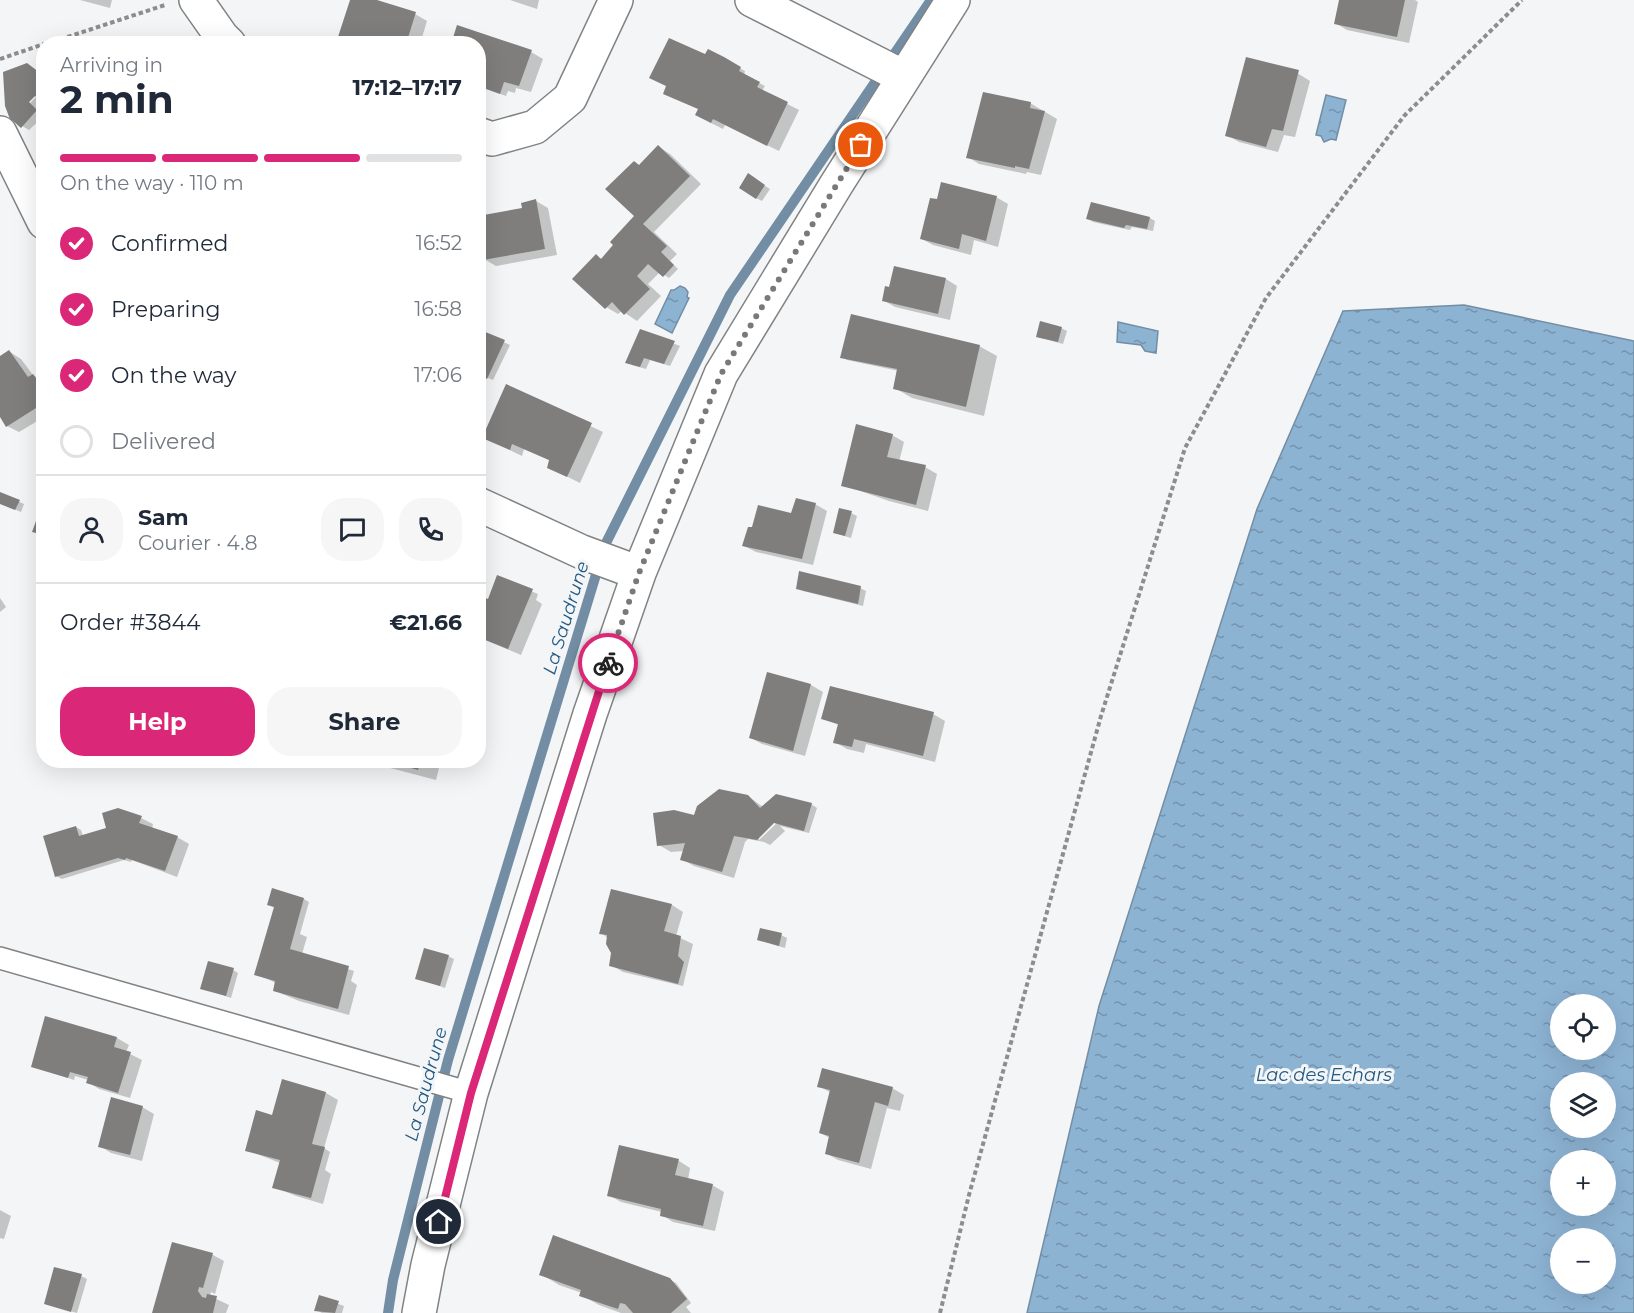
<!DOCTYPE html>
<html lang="en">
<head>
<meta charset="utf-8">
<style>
  :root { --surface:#fff; --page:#f6f6f7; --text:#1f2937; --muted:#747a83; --line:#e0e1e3; --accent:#db2777 }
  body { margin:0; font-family:Montserrat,sans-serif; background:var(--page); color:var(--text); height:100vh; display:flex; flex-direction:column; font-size:22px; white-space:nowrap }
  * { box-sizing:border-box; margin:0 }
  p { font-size:20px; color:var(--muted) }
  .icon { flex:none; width:33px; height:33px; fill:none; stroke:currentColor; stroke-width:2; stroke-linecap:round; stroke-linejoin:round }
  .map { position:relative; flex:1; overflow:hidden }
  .details { position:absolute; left:36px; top:36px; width:450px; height:732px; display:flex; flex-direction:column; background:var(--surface); border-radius:24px; box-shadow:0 6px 24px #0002 }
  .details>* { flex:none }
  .fabs { position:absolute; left:1550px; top:994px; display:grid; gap:12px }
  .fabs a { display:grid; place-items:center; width:66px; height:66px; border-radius:50%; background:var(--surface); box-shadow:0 6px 24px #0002; font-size:30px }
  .pin { position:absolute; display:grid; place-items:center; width:51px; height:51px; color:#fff; margin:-26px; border:3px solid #fff; border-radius:50%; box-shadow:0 2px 6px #0007 }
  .courier { position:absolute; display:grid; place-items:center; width:60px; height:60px; margin:-30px; border:4px solid #db2777; border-radius:50%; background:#fff; color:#222; box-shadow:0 2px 8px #0007 }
  .head em { font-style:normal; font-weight:700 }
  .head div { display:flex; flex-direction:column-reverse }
  .head { display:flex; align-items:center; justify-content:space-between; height:102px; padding:0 24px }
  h1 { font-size:39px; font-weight:700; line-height:45px }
  .bar { display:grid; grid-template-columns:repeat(4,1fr); gap:9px 6px; align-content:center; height:72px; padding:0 24px }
  .bar i { height:8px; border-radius:4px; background:var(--line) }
  .bar .selected { background:var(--accent) }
  .bar p { grid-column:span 4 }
  .line { display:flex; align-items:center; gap:15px; padding:0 24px; border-top:2px solid var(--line) }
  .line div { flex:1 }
  .round { display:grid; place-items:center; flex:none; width:63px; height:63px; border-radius:24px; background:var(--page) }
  ol { padding:0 24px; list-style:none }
  li { display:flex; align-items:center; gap:18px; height:66px }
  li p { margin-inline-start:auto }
  li .icon { padding:6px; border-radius:50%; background:var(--accent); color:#fff; stroke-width:4 }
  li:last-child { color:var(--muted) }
  li i { width:33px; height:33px; border:3px solid var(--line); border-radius:50% }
  .action { display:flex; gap:12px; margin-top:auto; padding:12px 24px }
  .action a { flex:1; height:69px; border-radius:24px; background:var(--accent); color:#fff; font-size:24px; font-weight:700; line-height:69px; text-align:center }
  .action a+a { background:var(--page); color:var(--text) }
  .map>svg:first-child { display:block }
  .water { fill:url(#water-ripples); stroke:#738ea4; stroke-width:1.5; fill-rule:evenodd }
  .shadow { fill:#0003; fill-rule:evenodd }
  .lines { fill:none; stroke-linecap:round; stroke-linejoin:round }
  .stream { stroke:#738ea4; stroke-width:10 }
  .building { fill:#7f7e7d }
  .lane-casing { stroke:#818283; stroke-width:24 }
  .street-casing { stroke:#818283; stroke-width:36 }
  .path { stroke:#8c8d8e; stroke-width:4; stroke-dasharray:4.5 3; stroke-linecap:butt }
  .lane { stroke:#fff; stroke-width:21 }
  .street { stroke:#fff; stroke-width:33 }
  .done { stroke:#787979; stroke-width:6; stroke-dasharray:0 10.8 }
  .route { stroke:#db2777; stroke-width:8 }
  .labels { text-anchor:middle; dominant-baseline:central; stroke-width:6; stroke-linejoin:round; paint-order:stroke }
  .water-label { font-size:18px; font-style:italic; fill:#215a85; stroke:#f4f5f6 }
</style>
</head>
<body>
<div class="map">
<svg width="1634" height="1313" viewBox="0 0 1634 1313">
  <defs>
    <pattern id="water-ripples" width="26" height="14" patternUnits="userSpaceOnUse" patternTransform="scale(1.5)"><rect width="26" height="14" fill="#8db3d3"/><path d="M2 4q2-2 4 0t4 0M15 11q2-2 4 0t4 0" fill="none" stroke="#7492ac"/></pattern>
  </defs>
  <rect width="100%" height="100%" fill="#f4f5f6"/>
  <path class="water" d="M1326 95 1346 100 1336 140 1331 139 1324 142 1321 136 1316 135Z
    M680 286 685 288 688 292 687 297 689 298 672 333 655 324 671 290H674Z
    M1464 305 1634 341V1313H1027L1099 1006 1257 509 1343 311ZM1560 1005H1605V1050H1560ZM1560 1083H1605V1128H1560ZM1560 1161H1605V1206H1560ZM1560 1239H1605V1284H1560Z
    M1118 322 1158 331 1156 353 1145 351 1141 345 1117 342Z"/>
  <path class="shadow" d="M80 0H112L110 8Z
    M352 0H372L415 14 427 21 420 44H346Z
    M510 0H539L537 9Z
    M1341 0H1415L1418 2 1409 43 1347 30 1335 23Z
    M458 27 531 52 543 59 531 92 516 88 515 93 508 91 506 96 478 86V44Z
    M705 56 723 59 745 71 744 75 765 86 762 91 799 110 779 151 725 125 723 129 709 122Z
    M27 65 44 74V116L29 130 12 120 6 106ZM39 90 41 92 29 104H25Z
    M1294 71 1310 81 1295 137 1284 135 1278 152 1239 142 1227 135Z
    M1030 103 1057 119 1041 175 1027 172 1026 174 979 164 968 157Z
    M659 147 670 154 701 184 654 232 677 254 670 261 678 269 669 278 660 272 648 284 661 296 637 321 622 311 618 314 606 307 596 256 602 259 636 216 640 166Z
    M748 175 770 189 762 201 756 198Z
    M996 197 1008 204 998 247 974 240 971 255 933 245 922 239Z
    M536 201 548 208 557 255 496 266 484 259 524 209Z
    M1092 204 1150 218 1155 221 1153 231 1132 227 1130 230 1093 222 1088 219Z
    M946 279 957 286 950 320 895 307 883 300Z
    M1061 328 1067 331 1063 344 1037 337Z
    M478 330 510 345 493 380 478 374Z
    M641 331 680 346 670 366 650 360 646 369 632 365Z
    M979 346 997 356 984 416 912 398 895 388 899 371 847 360 842 357Z
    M10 352 21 359 33 375 39 379 44 386V417L19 432 7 426 0 415V358Z
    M507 386 603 432 580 483 548 467 551 461 524 449 522 456 484 438Z
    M892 435 904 442 899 462 925 467 937 474 928 511 889 501 843 485Z
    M0 493 24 504 21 512 0 503Z
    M815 504 827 511 813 565 756 552 744 546 792 514Z
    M851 513 857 516 851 538 835 533Z
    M498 577 538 594 536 600 542 604 521 655 478 637 488 601Z
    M797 588H860L866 591 863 606 803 591Z
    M0 598 6 607 0 612Z
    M811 685 823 692 805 756 762 744 751 738Z
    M933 714 945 721 935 762 866 744 864 753 847 749 835 742 839 725 823 719Z
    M369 760H441L436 780 375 764Z
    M748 796 763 807 811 804 817 808 809 833 780 826 785 831 770 845 764 842 748 839 745 842 734 878 694 866 682 859 684 851 671 852 659 845 695 817ZM778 817 781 819 759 840V836Z
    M118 810 141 818 153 824 152 829 177 837 189 844 177 877 132 860 131 862 124 860 62 879 56 876 76 827 81 830 83 836 108 829Z
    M304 899 309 902 300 934 307 937 302 954 354 971 351 981 357 985 349 1015 299 1001 280 993 274 990 276 983 256 974 275 908 268 904Z
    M672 905 683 912 676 936 693 944 683 986 623 972 611 965 613 954 608 938 601 933Z
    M781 935 787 938 785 948 758 940Z
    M448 956 454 959 445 988 417 978Z
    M233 970 238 973 231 998 202 988Z
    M46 1018 117 1038 129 1045 126 1052 142 1060 130 1098 99 1089 88 1082V1080L75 1076 74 1080 32 1066Z
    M283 1081 326 1093 338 1100 324 1148 330 1152 325 1170 331 1174 323 1204 296 1196 274 1187 280 1163 247 1150 273 1116Z
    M819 1086 892 1088 904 1095 900 1111 887 1108 871 1169 838 1160 826 1153 830 1138 820 1133 831 1093Z
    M142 1107 154 1114 142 1161 111 1153 100 1146Z
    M620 1147 679 1161 690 1168 688 1180 712 1185 724 1192 715 1231 673 1222 662 1215V1212L621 1202 609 1195Z
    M0 1210 11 1216 4 1239 0 1238Z
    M173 1244 213 1255 224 1261 215 1294 211 1292 210 1296 229 1305 226 1313H154Z
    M541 1274 670 1280 676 1283 691 1303 686 1307 691 1313H621L599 1305 581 1295 582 1293 559 1285Z
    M81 1276 87 1279 77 1313 46 1304Z
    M320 1297 344 1306 342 1313H322L316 1310Z"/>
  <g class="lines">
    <path class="stream" d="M388 1313 393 1280 448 1060 605 545 730 295 931 0"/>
  </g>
  <path class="building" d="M350 0H377L416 12 406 44H347L337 40Z
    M1339 0H1405L1397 37 1334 24Z
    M457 25 532 50 519 86 504 82 500 94 478 86V44H451Z
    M669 38 705 54 708 49 724 57 741 67 739 71 760 82 757 87 788 102 767 146 713 119 711 123 695 115 698 109 663 94 666 86 649 78Z
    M1246 57 1299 70 1283 131 1272 129 1266 147 1225 136Z
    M27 63 44 76V104L35 96 29 102 37 110 21 128 12 120 11 122 5 106 3 72Z
    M983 92 1031 102 1030 108 1045 111 1029 169 1015 166V168L966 158Z
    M658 145 690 176 643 224 667 246 661 252 674 265 663 277 648 264 637 276 650 289 624 315 612 302 605 309 572 279 596 254 601 259 613 245 610 242 634 216 605 189 634 161 639 165Z
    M748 173 765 185 756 199 739 188Z
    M941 182 997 196 986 241 962 234 959 249 920 239 930 198 937 199Z
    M536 199 545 249 483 260 478 239V216L522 208 521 203Z
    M1091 202 1150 217 1147 229 1126 225 1124 228 1086 219Z
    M894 266 946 278 938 314 882 301 885 286 889 287Z
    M851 314 980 345 966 407 893 389 897 369 840 358Z
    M1040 321 1062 327 1058 342 1036 337Z
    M478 329 505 340 487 379 478 375Z
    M640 329 675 341 664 364 644 358 640 367 625 363Z
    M9 350 28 377 33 374 44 389V403L6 427 0 417V356Z
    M506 384 592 423 567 477 547 468 549 460 512 444 510 450 482 438Z
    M856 424 893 434 887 457 926 465 916 505 841 486Z
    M0 492 20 500 15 510 0 504Z
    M796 498 816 503 802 559 742 546 748 527H752L758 505 791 513Z
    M839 508 852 511 845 536 833 533Z
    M40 510 44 511V535L32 532Z
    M799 571 861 586 858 604 796 589Z
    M497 575 533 589 508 649 478 637V595L488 599Z
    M767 672 811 684 793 751 749 738Z
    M830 686 934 712 923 756 854 739 852 747 833 743 838 724 821 719Z
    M383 760H421L418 770Z
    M719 789 748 795 760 808 776 794 812 803 804 831 774 823 757 840 734 836 722 872 680 860 685 843 657 846 653 813 674 810 694 815 697 806Z
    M118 808 142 816 139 823 178 836 165 871 126 858 125 860 118 858 55 877 43 836 76 826 79 836 106 828 102 813Z
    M272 888 304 898 290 949 349 966 338 1009 273 991 275 981 254 975 274 907 267 905Z
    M611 889 672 904 664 931 681 936 678 956 684 962 678 984 609 966 611 953 606 944 607 935 599 934Z
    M760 928 782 933 779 946 757 940Z
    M424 948 449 955 440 986 415 979Z
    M208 961 234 968 226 996 200 989Z
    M45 1016 117 1037 114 1047 131 1052 118 1093 86 1083 88 1077 70 1072 68 1078 31 1067Z
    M822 1068 893 1087 888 1106 875 1102 859 1163 825 1154 829 1136 819 1133 830 1090 817 1087Z
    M282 1079 326 1092 312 1144 325 1147 311 1198 272 1188 280 1160 245 1151 256 1110 272 1115Z
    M111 1097 143 1106 130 1155 98 1147Z
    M619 1145 679 1159 675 1175 713 1184 703 1226 660 1216 661 1209 607 1196Z
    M553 1235 670 1278 687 1299 671 1313H633L625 1304 620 1303 618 1309 579 1296 581 1290 539 1275Z
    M172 1242 213 1253 203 1288 199 1287 198 1291 202 1297 206 1298 207 1294 217 1296 213 1313H152Z
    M54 1267 82 1274 71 1312 44 1304Z
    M319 1295 339 1301 335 1313 314 1311Z"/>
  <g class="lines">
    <defs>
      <path id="lane" d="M0 958 471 1093"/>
      <path id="street" d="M196 0 222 37 229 44
        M752 0 904 77
        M0 133 44 222
        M478 134 492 139 535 127 570 98 616 0
        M478 504 582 552 639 573
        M419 1313 428 1265 471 1093 590 714 639 573 721 374 836 185 953 0"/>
    </defs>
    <use href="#lane" class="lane-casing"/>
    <use href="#street" class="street-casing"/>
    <path class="path" d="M46 44 165 5
      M0 59 44 44
      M940 1313 969 1195 1101 716 1185 448 1266 298 1404 116 1522 0"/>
    <use href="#lane" class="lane"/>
    <use href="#street" class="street"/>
  </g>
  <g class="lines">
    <path class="done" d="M608 663 639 573 721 374 861 145"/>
    <path class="route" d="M439 1222 471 1093 608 663"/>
  </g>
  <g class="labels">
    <g class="water-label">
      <text transform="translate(566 618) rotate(-73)">La Saudrune</text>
      <text x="1324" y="1075">Lac des Echars</text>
      <text transform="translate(426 1084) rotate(-75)">La Saudrune</text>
    </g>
  </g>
</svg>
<div class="fabs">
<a><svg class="icon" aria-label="locate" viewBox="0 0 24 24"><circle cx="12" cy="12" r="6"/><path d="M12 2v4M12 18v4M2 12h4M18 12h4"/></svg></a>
<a><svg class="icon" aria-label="layers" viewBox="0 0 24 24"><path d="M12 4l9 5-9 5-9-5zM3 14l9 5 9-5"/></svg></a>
<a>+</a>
<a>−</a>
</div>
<div class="pin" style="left:861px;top:145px;background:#ea580c"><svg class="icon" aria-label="bag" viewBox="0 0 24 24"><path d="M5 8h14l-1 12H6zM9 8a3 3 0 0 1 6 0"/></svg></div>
<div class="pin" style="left:439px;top:1222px;background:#1f2937"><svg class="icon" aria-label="home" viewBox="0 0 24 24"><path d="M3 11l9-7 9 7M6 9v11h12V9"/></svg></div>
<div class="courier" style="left:608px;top:663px"><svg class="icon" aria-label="bike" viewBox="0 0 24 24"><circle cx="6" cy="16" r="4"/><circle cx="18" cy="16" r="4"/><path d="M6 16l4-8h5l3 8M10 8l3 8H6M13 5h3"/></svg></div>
<section class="details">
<div class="head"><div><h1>2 min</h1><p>Arriving in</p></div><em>17:12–17:17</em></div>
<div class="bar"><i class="selected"></i><i class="selected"></i><i class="selected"></i><i></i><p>On the way · 110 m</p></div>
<ol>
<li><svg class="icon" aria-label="check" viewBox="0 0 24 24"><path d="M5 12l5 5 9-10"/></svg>Confirmed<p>16:52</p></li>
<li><svg class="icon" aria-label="check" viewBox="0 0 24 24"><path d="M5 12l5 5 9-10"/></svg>Preparing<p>16:58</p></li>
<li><svg class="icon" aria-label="check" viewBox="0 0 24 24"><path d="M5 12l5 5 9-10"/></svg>On the way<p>17:06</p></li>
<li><i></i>Delivered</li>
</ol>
<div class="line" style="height:108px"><a class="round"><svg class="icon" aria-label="person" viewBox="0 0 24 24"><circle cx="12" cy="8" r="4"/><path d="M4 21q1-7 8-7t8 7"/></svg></a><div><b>Sam</b><p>Courier · 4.8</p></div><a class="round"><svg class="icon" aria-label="chat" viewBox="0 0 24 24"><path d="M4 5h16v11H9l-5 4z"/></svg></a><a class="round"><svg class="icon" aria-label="phone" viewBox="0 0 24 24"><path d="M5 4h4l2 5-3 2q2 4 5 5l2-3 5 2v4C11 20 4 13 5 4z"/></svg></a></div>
<div class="line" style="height:78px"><div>Order #3844</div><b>€21.66</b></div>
<div class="action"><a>Help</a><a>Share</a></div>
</section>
</div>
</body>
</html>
